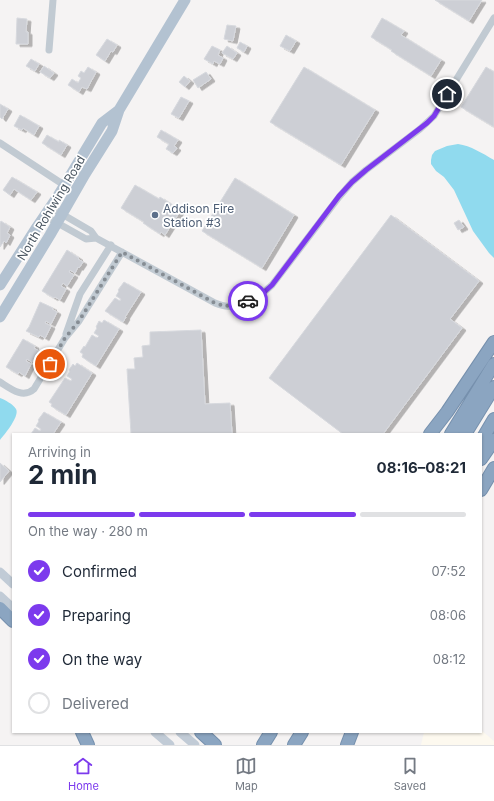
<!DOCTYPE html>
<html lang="en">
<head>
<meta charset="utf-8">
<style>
  :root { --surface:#fff; --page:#f6f6f7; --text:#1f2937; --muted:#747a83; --line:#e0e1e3; --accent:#7c3aed }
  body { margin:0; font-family:Inter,sans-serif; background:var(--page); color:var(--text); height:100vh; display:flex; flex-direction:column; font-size:15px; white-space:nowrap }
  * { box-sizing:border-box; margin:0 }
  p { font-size:13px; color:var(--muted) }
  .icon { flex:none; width:22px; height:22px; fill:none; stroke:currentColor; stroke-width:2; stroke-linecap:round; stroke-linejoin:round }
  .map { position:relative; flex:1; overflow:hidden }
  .panel { position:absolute; left:12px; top:433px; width:470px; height:300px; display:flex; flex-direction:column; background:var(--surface); border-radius:0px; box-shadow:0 1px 3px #0004 }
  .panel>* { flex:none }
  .pin { position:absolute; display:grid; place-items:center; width:34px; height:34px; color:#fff; margin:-17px; border:2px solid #fff; border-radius:50%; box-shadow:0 1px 4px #0007 }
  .courier { position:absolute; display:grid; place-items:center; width:40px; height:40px; margin:-20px; border:3px solid #7c3aed; border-radius:50%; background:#fff; color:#222; box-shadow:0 1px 5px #0007 }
  .summary em { font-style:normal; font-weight:700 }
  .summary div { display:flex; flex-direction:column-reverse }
  .summary { display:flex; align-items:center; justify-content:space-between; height:68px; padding:0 16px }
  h1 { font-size:26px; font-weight:700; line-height:30px }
  .bar { display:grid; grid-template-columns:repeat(4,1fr); gap:6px 4px; align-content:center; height:48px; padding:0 16px }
  .bar i { height:5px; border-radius:3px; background:var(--line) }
  .bar .active { background:var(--accent) }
  .bar p { grid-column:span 4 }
  ol { padding:0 16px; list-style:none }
  li { display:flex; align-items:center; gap:12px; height:44px }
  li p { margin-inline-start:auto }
  li .icon { padding:4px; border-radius:50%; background:var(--accent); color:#fff; stroke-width:4 }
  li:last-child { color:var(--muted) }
  li i { width:22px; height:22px; border:2px solid var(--line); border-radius:50% }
  .menu { display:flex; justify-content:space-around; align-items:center; height:56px; border-top:1px solid var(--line); background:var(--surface); font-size:11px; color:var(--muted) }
  .menu a { display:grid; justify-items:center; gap:2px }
  .menu .active { color:var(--accent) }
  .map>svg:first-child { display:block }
  .commercial { fill:#fdf9ef }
  .water { fill:#90daee }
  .building { fill:#cdcfd5; stroke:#d7d9de; filter:url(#shadow) }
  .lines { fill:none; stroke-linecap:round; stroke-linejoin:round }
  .motorway-casing { stroke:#7690ad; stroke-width:14 }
  .minor { stroke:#c1cad2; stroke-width:7 }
  .secondary { stroke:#c1cbd6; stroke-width:9 }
  .primary { stroke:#b3c2d1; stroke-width:11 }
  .motorway { stroke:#8ba5c1; stroke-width:12 }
  .done { stroke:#868d94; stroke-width:4; stroke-dasharray:0 7.2 }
  .route { stroke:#7c3aed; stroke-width:5 }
  .service-dot { fill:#5c6f8a; stroke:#fff; stroke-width:1.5 }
  .labels { text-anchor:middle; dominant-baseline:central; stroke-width:3.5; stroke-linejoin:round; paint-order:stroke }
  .street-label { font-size:12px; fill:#4a5661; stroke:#fff }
  .service-label { font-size:12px; fill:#4e5e75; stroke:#fff; text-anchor:start }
</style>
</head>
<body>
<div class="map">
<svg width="494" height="745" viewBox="0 0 494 745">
  <defs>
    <filter id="shadow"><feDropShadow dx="4" dy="2.5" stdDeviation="0" flood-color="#0004"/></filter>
  </defs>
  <rect width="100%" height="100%" fill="#f5f3f3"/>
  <path class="commercial" d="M481 730 494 741V745H421L424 732H481Z"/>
  <path class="water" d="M458 144C471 146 482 153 494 160V258L489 253 473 231 454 190 444 177 436 171 431 164V160L432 155 435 151 447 146Z
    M0 398C5 400 13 404 16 409 20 416 5 434 0 440Z"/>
  <path class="building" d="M435 0H482L469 21Z
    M17 18 27 19 26 32H28V44H16Z
    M382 18 404 31 401 35 441 60 431 76 391 51 392 50 371 37Z
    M227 25 236 26 233 41 224 39Z
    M286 35 296 41 290 51 280 46Z
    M107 39 117 45 113 52 111 51 105 61 96 55Z
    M240 42 247 46 244 52 237 48Z
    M212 46 220 50 218 55 223 58 220 64 214 61 213 64 204 59Z
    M227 46 237 53 233 59 222 53Z
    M31 59 39 64 35 71 26 66Z
    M44 66 54 73 50 78 40 72Z
    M88 67 96 72 87 89 82 87 79 92 68 85 72 79 78 83 81 78 78 76 81 71 84 73Z
    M304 67 375 110 341 165 270 122Z
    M486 67 494 72V127L461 107Z
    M206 72 211 79 198 88 193 80Z
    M184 76 190 81 185 87 179 82Z
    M181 97 189 101 179 118 171 114Z
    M0 104 8 109 2 119 0 117Z
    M20 115 39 126 34 135 23 128 22 130 14 126Z
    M161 130 178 140 174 146 177 148 173 153 166 149 169 144 157 137Z
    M47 135 59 142V140L67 145 61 155 42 143Z
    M12 177 37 192 31 200 14 189 10 195 3 190Z
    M235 178 294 215 262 268 202 231Z
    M135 185 159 199 160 197 174 206 176 204 182 208 165 235 161 232 160 234 143 223 144 222 121 208Z
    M391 215 479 281 450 319 462 328 383 434H343L269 378Z
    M459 220 464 227 458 230 454 223Z
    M1 221 10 227 7 233 10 235 6 243 4 241 0 247V223Z
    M67 250 79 258 78 259 83 262 79 268 78 267 75 273 70 270 69 272 74 275 67 286 63 283 61 286 66 289 60 300 55 297 54 298 42 291Z
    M124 282 141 292 125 317H126L123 322 105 311 115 298 120 301 121 299 116 296 119 291 118 290Z
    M40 302 53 308 52 309 57 312 51 324 46 321 45 323 51 326 45 338 40 335 39 337 26 331 29 327Z
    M104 320 119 329 96 366 82 357 83 354 80 352 84 346 85 347 92 335 97 338 99 336 94 333 97 328 96 327 99 321 102 323Z
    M201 330 205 404 230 403 232 434H131L127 369H135L134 358 143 357 142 346 150 345V332Z
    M23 339 35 346 34 348 39 351 32 362 27 359 26 361 31 364 25 376 19 372 18 374 6 367Z
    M77 363 92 373 66 415 51 406 52 404 49 402 65 378 71 381 72 379 67 376 70 371 69 370 73 364 75 366Z
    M44 412 61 422 53 434H31L35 428 40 431 41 429 36 426 39 421 38 420Z
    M0 463 9 471 0 482Z"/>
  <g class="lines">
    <defs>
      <path id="motorway" d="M430 434 447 412 494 342
        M451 434 494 364
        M465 434 494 387
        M481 441 494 419
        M481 459 494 440
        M481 490 494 468
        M0 608 13 621
        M82 732 88 745
        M201 732 215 745
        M263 745 271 732
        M294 745 302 732
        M347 745 352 732"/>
    </defs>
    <use href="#motorway" class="motorway-casing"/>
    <path class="minor" d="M49 50 53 0
      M0 143 64 185
      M50 207 91 231 96 238 215 303C220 305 225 307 230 306 244 306 263 294 272 285L339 197 352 182 366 170 420 129 434 116 494 18
      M45 216 86 239 96 238
      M66 334 74 311 80 294 111 245
      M0 382C11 389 23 399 34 389L65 338 79 321 122 252"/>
    <path class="secondary" d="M0 572 13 584
      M0 596 13 608
      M155 732 170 745
      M180 732 195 745"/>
    <path class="primary" d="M0 285 37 227 58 196 102 123 119 110
      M0 317 50 235 85 174 112 131 119 110 185 0"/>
    <use href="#motorway" class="motorway"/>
  </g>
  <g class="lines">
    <path class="done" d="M50 364 65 338 79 321 122 252 215 303C228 308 235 306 248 301"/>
    <path class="route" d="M248 301 262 294 272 285 339 196 352 182 366 170 427 123 434 116 447 94"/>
  </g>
  <circle class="service-dot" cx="155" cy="215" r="4"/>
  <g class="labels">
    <g class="street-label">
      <text transform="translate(51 208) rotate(-59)">North Rohlwing Road</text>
    </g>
    <g class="service-label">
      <text x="163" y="208">Addison Fire<tspan x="163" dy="14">Station #3</tspan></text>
    </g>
  </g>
</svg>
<div class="pin" style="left:50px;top:364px;background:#ea580c"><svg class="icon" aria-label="bag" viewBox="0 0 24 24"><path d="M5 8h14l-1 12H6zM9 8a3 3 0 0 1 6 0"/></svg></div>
<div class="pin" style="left:447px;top:94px;background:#1f2937"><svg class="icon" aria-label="home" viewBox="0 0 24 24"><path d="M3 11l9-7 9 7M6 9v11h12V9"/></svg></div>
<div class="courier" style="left:248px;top:301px"><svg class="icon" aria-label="car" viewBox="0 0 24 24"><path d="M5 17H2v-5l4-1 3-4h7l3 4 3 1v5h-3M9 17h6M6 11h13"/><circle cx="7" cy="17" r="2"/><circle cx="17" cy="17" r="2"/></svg></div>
<section class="panel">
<div class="summary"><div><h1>2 min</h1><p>Arriving in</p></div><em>08:16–08:21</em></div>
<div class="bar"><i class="active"></i><i class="active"></i><i class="active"></i><i></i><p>On the way · 280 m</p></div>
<ol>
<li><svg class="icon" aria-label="check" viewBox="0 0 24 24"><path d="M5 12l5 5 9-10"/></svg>Confirmed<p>07:52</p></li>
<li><svg class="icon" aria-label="check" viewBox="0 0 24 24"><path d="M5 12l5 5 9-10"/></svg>Preparing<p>08:06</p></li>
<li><svg class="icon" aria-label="check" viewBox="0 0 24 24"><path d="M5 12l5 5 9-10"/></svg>On the way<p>08:12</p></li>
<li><i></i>Delivered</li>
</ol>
</section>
</div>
<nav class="menu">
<a class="active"><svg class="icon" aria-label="home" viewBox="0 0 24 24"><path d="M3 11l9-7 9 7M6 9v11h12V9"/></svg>Home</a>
<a><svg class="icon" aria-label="map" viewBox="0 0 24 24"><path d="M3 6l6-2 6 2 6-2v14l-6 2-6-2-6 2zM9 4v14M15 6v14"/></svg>Map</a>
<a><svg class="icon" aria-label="saved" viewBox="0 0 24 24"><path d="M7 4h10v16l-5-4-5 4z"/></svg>Saved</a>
</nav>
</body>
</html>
